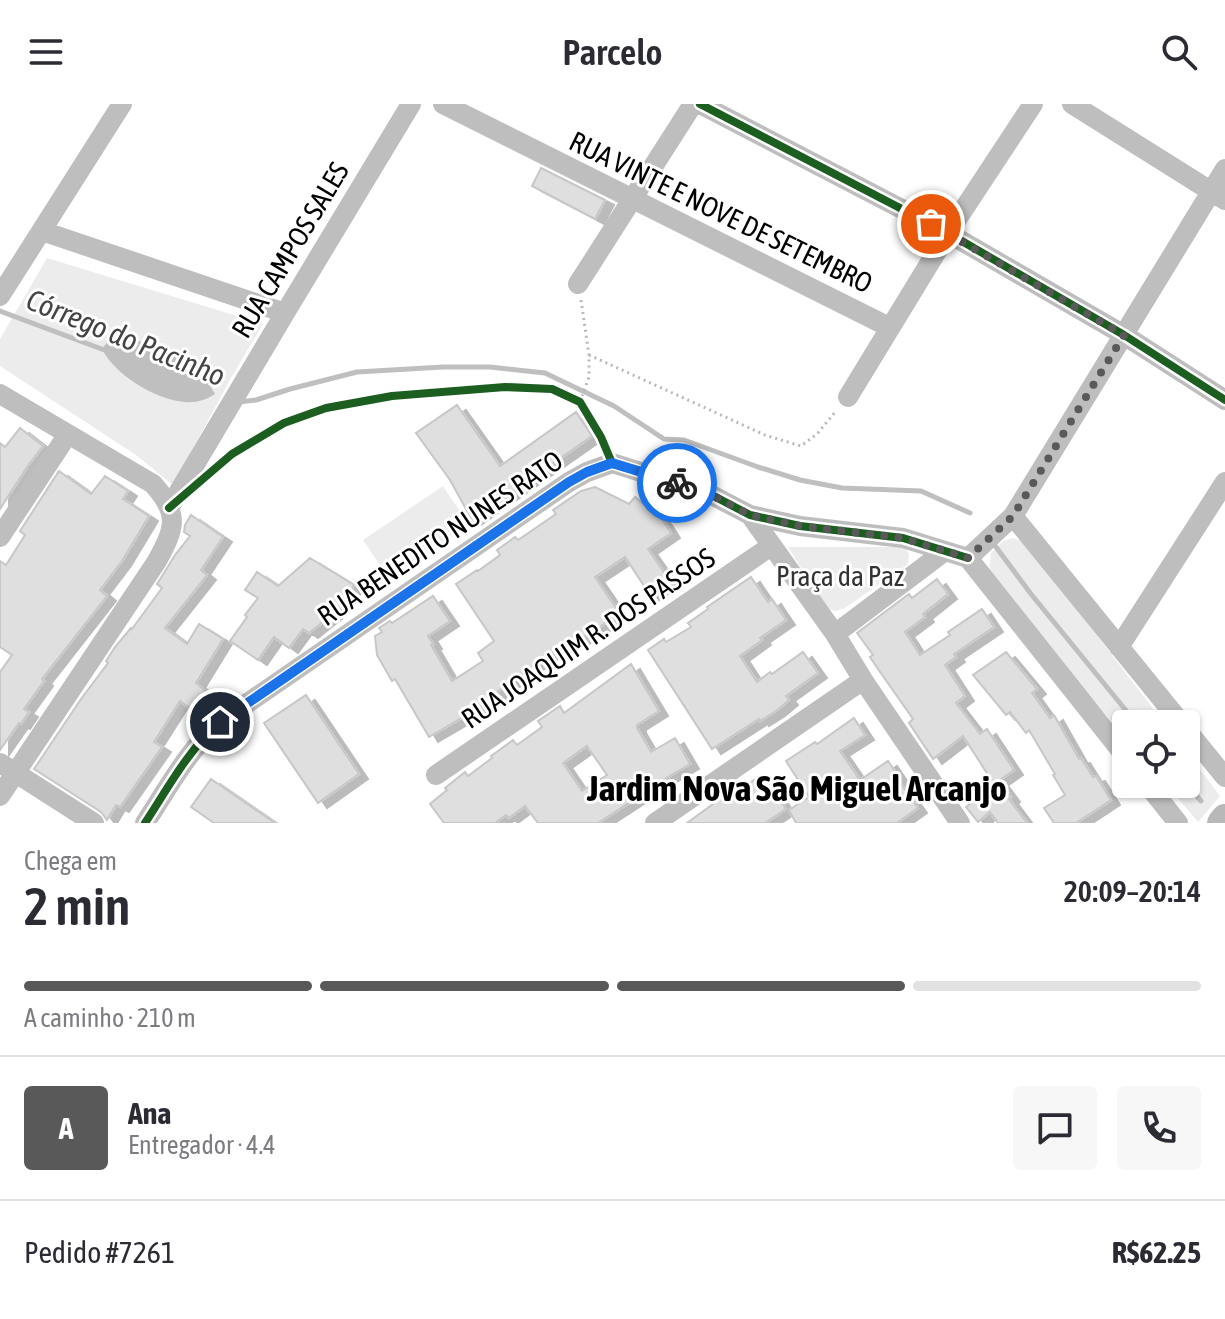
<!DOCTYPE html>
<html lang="pt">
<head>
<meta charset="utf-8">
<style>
  :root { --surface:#fff; --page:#f7f7f7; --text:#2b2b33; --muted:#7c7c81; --line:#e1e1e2; --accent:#595959 }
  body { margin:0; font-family:"Asap Condensed",sans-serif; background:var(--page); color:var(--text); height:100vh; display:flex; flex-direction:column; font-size:30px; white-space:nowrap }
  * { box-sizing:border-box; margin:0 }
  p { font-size:26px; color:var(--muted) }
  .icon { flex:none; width:44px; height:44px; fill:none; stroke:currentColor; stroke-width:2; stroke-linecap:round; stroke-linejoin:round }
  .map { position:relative; height:719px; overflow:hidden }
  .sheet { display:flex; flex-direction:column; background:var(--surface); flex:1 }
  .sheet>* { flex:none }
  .controls { position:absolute; left:1112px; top:606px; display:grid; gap:16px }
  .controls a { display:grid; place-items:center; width:88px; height:88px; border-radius:8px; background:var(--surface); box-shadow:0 2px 6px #0004; font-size:40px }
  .pin { position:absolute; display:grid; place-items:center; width:68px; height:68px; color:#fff; margin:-34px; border:4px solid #fff; border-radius:50%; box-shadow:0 2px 8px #0007 }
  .courier { position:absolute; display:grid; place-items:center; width:80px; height:80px; margin:-40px; border:6px solid #1a73e8; border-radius:50%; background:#fff; color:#222; box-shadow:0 2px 10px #0007 }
  .head em { font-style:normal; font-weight:600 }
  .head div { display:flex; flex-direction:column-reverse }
  .head { display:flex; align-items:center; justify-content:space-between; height:136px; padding:0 24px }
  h1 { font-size:52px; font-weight:600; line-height:60px }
  .bar { display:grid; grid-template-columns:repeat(4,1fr); gap:12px 8px; align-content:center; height:96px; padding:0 24px }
  .bar i { height:10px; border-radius:6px; background:var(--line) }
  .bar .current { background:var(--accent) }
  .bar p { grid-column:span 4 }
  .line { display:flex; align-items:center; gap:20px; padding:0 24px; border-top:2px solid var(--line) }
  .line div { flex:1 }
  .round { display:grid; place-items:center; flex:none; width:84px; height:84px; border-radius:8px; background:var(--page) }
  header { display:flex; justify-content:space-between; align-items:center; height:104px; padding:0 24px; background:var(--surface); font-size:36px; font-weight:600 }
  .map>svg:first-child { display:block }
  .green { fill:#ececec }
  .water { fill:#bfbfbf }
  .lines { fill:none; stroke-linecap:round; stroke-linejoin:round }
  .stream { stroke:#bfbfbf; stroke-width:5 }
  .building { fill:#dfdfdf; stroke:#c7c7c7; stroke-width:2; fill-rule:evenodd; filter:url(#shadow) }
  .path { stroke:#b9b9b9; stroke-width:3; stroke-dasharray:2 4; stroke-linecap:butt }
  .street { stroke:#bebebe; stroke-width:20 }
  .secondary { stroke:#b8b8b8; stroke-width:28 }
  .cycleway-casing { stroke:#fff; stroke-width:13 }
  .cycleway { stroke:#1b5e20; stroke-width:8 }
  .done { stroke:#595959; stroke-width:8; stroke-dasharray:0 14.4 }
  .route { stroke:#1a73e8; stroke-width:10 }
  .labels { text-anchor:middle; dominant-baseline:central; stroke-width:6; stroke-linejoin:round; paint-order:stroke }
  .street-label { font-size:28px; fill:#000; stroke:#fff }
  .park-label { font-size:28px; fill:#333; stroke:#fff }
  .water-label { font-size:30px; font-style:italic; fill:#444; stroke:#fff }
  .district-label { font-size:36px; font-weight:bold; fill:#000; stroke:#fff }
</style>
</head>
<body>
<header><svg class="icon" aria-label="menu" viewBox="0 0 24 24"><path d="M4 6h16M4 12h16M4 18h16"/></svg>Parcelo<svg class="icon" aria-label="search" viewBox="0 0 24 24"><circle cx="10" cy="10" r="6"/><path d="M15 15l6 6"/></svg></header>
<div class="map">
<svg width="1225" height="719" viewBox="0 0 1225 719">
  <defs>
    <filter id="shadow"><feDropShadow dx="9" dy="5" stdDeviation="0" flood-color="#0004"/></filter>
  </defs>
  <rect width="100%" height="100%" fill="#fff"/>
  <path class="green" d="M47 154 263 220 231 274 173 381 136 351 0 262V235Z
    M443 382 469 421 390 476 363 436Z
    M1013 434 1025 438 1165 620H1126V634L998 486 989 470 991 449 1003 437Z
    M788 443H902L906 445 909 450 908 460 845 504 835 507 826 504Z
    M1186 647 1220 692 1198 718 1166 680H1186Z"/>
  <path class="water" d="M122 236C164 236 196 254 215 290 206 296 196 299 185 298 156 296 115 271 102 245L108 237Z"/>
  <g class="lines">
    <path class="stream" d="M0 207 107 247
      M239 298 256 296 290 285 357 268 443 263H490L545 269 614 302 664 335 684 336 758 363 800 376 842 384 921 387 970 409
      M993 439 1031 490 1137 620
      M1186 680 1201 697"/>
  </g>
  <path class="building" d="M541 64 605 96 595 115 532 82Z
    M457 301 500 362 576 308 592 332 472 416 450 376 416 329Z
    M20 324 43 342 27 363 0 405V339L5 343Z
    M59 367 91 390 105 372 128 387 123 395 149 412 122 457 100 486 107 492 42 575 44 577 24 605 29 608 21 620 19 619 0 646V568L12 551 0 543V457L6 461 25 431 20 427Z
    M595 383 629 400 635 393 662 415 671 429 648 445 670 477 650 491 625 453 595 473 620 510 564 545 562 541 497 588 499 592 429 633 395 575 392 577 377 551 375 532 382 528 379 524 390 517 392 519 433 492 450 517 428 532 433 540 431 541 452 577 483 557 478 549 494 537 456 480 477 466 478 467 500 451 497 446 515 433 518 436 556 410 553 406 581 387Z
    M191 411 223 433 201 466 207 471 165 524 187 540 199 520 223 535 196 579 206 587 192 606 180 597 154 638 162 643 120 703 116 701 107 716 101 708 34 665 81 595 108 559 106 557 115 543 131 524 132 525 162 484 157 480 175 451 190 432 184 428 185 421Z
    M310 454 354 481 340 504 309 529 303 525 289 544 274 533 258 556 230 537 247 513 245 511 258 494 245 486 257 468 278 482Z
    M751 473 768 498 772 495 786 516 760 534 762 536 740 552 757 578 770 568 772 570 803 548 818 569 786 592 789 596 776 607 760 617 759 615 712 645 648 546 664 535 666 538 691 523 688 519 708 505 707 503Z
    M937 475 948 490 923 510 925 513 905 528 920 551 950 531 948 528 982 505 994 523 954 550 956 553 945 561 965 592 956 599 980 630 987 625 1014 666 994 680 963 632 933 655 909 619 913 615 878 565 870 553 873 551 857 529 909 490 912 494Z
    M1006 548 1037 585 1032 589 1050 614 1054 611 1079 655 1081 654 1093 673 1096 672 1111 696 1076 719H1054L1044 704 1065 691 1053 671 1055 670 1029 626 1026 629 1010 608 1006 611 973 571Z
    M631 560 659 607 637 621V624L651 648 675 634 690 660 646 686 647 687 598 719H538L525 702 509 714 506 711 495 719H444L430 700 447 686 445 684 465 668 468 672 492 654 491 652 513 636 517 641 542 623 538 617 560 602 564 609ZM587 642 607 671 582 687 563 659Z
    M306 591 359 670 318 699 264 619Z
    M854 614 865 631 840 647 860 676 888 657 901 676 899 677 918 704 897 719H796L789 706 809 693 786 657 815 638 817 640Z
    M763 670 786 705 765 719H687L717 697 715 694 735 680 739 686Z
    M211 675 275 719H214L191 703Z
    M1000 678 1011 693 1009 695 1027 719H998L990 708 978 718 966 703Z"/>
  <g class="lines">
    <path class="path" d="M589 251 765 331 801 342 817 330 836 307
      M580 298 589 273V251L581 196"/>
    <path class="street" d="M443 0 889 223
      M700 0 948 129 1124 231 1225 296
      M1072 0 1225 96
      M42 127 285 209
      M578 180 693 0
      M0 192 122 0
      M0 290 153 380C180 410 175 424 157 457L0 692
      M848 293 948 129 1033 0
      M169 404 285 209 411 0
      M750 411 835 530 863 576 960 719
      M1013 412 1182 620
      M0 433 68 330
      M968 454 1013 412 1225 65
      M968 454 1126 653
      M835 530 945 447
      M1119 543 1225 378
      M1186 625 1225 673
      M0 659 94 719
      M436 671 771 442
      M1147 680 1178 719
      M145 719C168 684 188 646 220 618L569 378 587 368 612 359 708 389 750 411 800 422 903 434 968 454
      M655 719 863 576"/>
    <path class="secondary" d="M1221 719 1225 714"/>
    <defs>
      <path id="cycleway" d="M700 0 948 129 1124 231 1225 296
        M169 404 232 350 284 319 326 304 392 292 505 283 552 285 580 298 601 333 612 359
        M145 719C168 684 188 646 220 618L569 378 587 368 612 359 708 389 750 411 800 422 903 434 968 454"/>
    </defs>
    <use href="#cycleway" class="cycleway-casing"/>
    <use href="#cycleway" class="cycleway"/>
  </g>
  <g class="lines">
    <path class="done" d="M677 379 708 389 750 411 800 422 903 434 968 454 1013 412 1124 231 931 120"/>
    <path class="route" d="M220 618 569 378 587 368 612 359 677 379"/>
  </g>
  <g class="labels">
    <g class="street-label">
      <text transform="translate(721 108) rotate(26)">RUA VINTE E NOVE DE SETEMBRO</text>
      <text transform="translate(290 146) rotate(-59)">RUA CAMPOS SALES</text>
      <text transform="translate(440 434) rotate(-34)">RUA BENEDITO NUNES RATO</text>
      <text transform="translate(588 534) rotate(-34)">RUA JOAQUIM R. DOS PASSOS</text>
    </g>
    <g class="park-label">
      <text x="840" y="472">Praça da Paz</text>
    </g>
    <g class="water-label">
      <text transform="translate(126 233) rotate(22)">Córrego do Pacinho</text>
    </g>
    <g class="district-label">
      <text x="797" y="684">Jardim Nova São Miguel Arcanjo</text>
    </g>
  </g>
</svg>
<div class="controls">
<a><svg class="icon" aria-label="locate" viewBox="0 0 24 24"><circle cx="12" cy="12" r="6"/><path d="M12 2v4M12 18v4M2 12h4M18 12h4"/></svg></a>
</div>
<div class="pin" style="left:931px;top:120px;background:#ea580c"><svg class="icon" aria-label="bag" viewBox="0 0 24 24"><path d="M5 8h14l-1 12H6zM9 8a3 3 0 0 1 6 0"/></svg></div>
<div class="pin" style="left:220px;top:618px;background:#1f2937"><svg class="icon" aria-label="home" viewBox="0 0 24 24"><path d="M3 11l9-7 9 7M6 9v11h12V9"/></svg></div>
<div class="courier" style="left:677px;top:379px"><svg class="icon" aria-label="bike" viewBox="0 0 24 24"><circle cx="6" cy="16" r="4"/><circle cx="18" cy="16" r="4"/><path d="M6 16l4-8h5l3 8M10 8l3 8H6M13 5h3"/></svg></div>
</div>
<section class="sheet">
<div class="head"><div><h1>2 min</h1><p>Chega em</p></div><em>20:09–20:14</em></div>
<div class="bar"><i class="current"></i><i class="current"></i><i class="current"></i><i></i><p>A caminho · 210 m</p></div>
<div class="line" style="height:144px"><b class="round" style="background:var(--accent);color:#fff">A</b><div><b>Ana</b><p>Entregador · 4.4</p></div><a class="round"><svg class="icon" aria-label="chat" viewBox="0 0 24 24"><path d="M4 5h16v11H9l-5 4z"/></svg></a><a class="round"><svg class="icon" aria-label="phone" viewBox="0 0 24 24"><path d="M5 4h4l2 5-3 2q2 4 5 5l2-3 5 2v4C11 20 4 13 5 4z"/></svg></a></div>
<div class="line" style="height:104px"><div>Pedido #7261</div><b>R$62.25</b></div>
</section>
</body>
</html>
